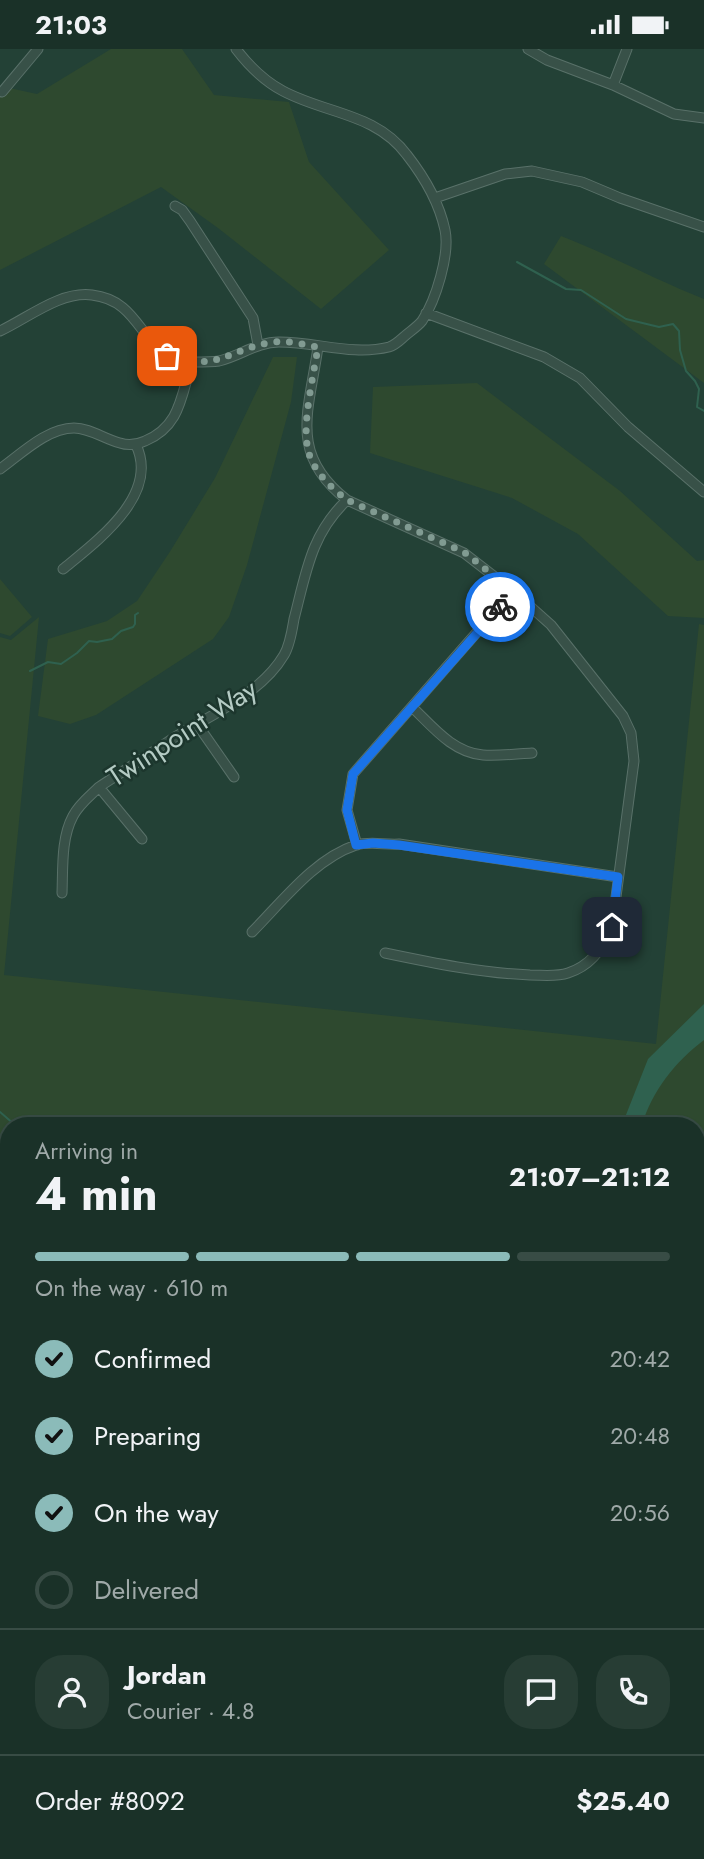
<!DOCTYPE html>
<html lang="en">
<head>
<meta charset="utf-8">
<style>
  :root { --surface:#1a3128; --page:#273d34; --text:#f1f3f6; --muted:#9fa9a8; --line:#384c45; --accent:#8bbbb9 }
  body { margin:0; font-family:Jost,sans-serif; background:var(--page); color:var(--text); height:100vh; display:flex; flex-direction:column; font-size:26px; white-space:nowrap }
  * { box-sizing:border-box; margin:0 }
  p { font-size:23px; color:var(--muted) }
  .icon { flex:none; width:38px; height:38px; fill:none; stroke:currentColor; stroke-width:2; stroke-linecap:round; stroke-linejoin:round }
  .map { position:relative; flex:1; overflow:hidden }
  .side { position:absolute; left:0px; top:1068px; width:705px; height:744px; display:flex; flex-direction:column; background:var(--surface); border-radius:28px 28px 0 0; box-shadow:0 2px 5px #0004,0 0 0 2px var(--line) }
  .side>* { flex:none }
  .pin { position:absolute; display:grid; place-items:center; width:60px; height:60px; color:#fff; margin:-30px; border-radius:14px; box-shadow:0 4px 10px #0006 }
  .courier { position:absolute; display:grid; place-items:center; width:70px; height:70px; margin:-35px; border:5px solid #1a73e8; border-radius:50%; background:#fff; color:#222; box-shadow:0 2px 9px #0007 }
  .head em { font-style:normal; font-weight:700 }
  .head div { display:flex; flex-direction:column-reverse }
  .head { display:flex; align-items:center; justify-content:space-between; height:119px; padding:0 35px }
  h1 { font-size:46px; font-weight:700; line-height:52px }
  .bar { display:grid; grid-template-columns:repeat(4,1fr); gap:10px 7px; align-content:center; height:84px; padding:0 35px }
  .bar i { height:9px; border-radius:5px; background:var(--line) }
  .bar .current { background:var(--accent) }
  .bar p { grid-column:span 4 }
  .line { display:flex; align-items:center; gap:18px; padding:0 35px; border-top:2px solid var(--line) }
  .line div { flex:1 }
  .round { display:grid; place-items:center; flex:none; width:74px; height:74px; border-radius:28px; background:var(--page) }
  ol { padding:0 35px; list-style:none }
  li { display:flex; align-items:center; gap:21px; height:77px }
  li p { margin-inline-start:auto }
  li .icon { padding:7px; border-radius:50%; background:var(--accent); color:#111; stroke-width:4 }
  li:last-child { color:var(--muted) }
  li i { width:38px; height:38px; border:4px solid var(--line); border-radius:50% }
  .status { display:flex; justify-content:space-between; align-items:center; height:49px; padding:0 35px; background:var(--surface); direction:ltr }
  .status svg { height:19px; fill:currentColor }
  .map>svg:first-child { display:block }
  .green { fill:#2e492f }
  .water { fill:#2f614f }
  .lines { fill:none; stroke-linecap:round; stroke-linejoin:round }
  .stream { stroke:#2f614f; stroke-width:2 }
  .minor-casing { stroke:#597169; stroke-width:11 }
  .minor { stroke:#385148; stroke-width:9 }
  .done { stroke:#819b92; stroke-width:7; stroke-dasharray:0 12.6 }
  .route { stroke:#1a73e8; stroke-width:9 }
  .labels { text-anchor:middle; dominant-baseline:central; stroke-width:5; stroke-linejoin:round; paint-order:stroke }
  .street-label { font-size:28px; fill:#b4cbc4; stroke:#1c362d }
</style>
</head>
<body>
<div class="status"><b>21:03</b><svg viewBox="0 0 49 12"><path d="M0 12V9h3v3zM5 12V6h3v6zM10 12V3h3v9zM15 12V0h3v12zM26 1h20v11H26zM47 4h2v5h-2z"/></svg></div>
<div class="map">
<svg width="704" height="1810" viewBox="0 0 704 1810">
  <rect width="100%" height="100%" fill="#234136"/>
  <path class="green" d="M111 0H182L214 46 289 53 309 113 389 201 321 260 218 179 161 138 0 221V37L37 45Z
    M561 187C610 206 656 231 704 250V334L544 215Z
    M273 308H297L291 353 247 516 229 568 213 590 96 666 70 675 38 667 48 590 107 572 137 552 171 501 215 429Z
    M477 334 620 442 697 512 704 511V569L668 567 578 485 512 449 370 404 373 338Z
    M0 530 32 568 10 587 0 584Z
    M39 568 4 926 656 995 699 575 704 576V1351L697 1360 696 1076H9V1758L0 1762V588L11 591Z
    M376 1803 605 1802V1803L603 1810H398Z"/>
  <path class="water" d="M704 955V991C675 1013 652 1042 642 1076H622L648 1010Z"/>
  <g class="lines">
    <path class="stream" d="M517 213 566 240 581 241 626 270 659 278 673 275 679 282 680 301 686 322 695 332 699 340 697 358 704 362
      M30 622 48 613 61 615 77 604 89 592 97 593 112 590 121 582 133 578 135 575V566L138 564
      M0 1063 15 1076"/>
    <defs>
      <path id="minor" d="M528 0 547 11 613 36 674 65 704 69
        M613 36 627 0
        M2 43 38 0
        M435 149 505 125 532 122 582 133 620 149 704 178
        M175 157 182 161 190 172 253 269 258 296
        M426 264 544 308 580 329 628 378 704 443
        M0 282C28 269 60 242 92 246 146 252 139 311 193 313 201 313 212 313 219 312 240 307 257 293 279 293 317 293 352 307 389 298 396 296 401 290 406 286 412 281 418 277 422 272 436 251 450 205 445 181 439 153 425 129 407 106 376 64 326 65 283 42 264 32 249 17 236 0
        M318 298C309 362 288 405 347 451L464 504 513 542 551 576 623 667 631 684 634 712 612 878C604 898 590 917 568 924 556 928 543 926 530 926 481 924 433 914 385 904
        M0 420C21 405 47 379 74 379 90 379 104 390 120 394 129 397 136 396 145 392 181 377 181 346 192 313
        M63 520C97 492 160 446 136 396
        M412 658C432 677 453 704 483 706 499 707 516 705 532 704
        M197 675 234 728
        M99 738 142 790
        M357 796 347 761 353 725 513 542
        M62 844C63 819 61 789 73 767 79 755 90 747 99 738 125 721 150 705 175 688 212 665 261 645 284 606 290 596 292 582 294 570 306 524 311 485 347 451
        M252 883C282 853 314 810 356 796 370 792 385 796 399 795L618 828
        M696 1563H704
        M193 1810V1802"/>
    </defs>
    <use href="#minor" class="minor-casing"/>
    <use href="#minor" class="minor"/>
  </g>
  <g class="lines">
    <path class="done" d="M167 307C216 324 231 299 274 293 288 291 304 296 318 298 314 323 303 371 307 395 309 418 330 438 347 451L464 503 513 542 500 558"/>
    <path class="route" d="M500 558 353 725 347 761 356 796 373 794 399 796 618 828 612 878"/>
  </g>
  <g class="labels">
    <g class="street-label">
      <text transform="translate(182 684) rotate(-33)">Twinpoint Way</text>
    </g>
  </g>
</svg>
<div class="pin" style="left:167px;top:307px;background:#ea580c"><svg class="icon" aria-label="bag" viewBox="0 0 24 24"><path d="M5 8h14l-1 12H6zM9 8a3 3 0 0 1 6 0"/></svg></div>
<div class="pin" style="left:612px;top:878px;background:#1f2937"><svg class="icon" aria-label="home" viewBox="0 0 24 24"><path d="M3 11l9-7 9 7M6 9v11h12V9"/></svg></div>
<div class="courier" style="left:500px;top:558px"><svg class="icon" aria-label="bike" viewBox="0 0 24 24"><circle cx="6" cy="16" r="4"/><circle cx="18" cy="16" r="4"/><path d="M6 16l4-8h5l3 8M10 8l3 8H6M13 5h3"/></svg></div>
<section class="side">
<div class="head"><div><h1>4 min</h1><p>Arriving in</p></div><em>21:07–21:12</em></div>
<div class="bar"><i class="current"></i><i class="current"></i><i class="current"></i><i></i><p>On the way · 610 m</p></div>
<ol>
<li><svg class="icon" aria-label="check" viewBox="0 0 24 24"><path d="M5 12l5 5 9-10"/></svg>Confirmed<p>20:42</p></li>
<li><svg class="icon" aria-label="check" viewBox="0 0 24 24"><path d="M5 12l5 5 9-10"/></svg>Preparing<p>20:48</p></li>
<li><svg class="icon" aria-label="check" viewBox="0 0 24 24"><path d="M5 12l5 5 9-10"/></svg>On the way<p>20:56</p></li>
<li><i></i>Delivered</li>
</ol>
<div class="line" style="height:126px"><a class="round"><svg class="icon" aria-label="person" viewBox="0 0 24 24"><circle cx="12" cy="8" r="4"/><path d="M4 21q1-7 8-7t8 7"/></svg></a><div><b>Jordan</b><p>Courier · 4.8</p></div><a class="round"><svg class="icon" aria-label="chat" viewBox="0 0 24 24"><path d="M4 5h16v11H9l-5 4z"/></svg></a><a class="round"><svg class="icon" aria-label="phone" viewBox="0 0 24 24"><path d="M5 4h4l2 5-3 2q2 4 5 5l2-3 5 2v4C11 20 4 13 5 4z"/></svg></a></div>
<div class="line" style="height:91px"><div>Order #8092</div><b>$25.40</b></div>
</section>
</div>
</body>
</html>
